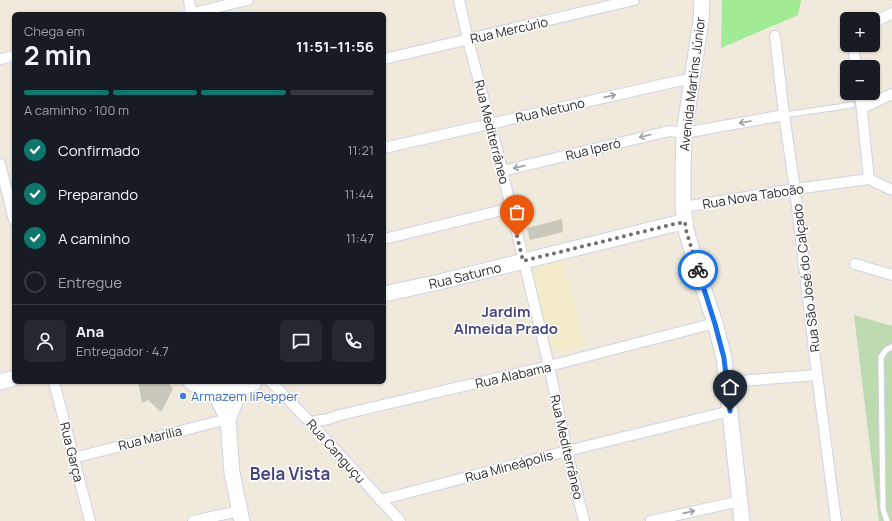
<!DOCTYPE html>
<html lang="pt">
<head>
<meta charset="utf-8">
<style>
  :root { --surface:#171b24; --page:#242831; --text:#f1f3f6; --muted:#9ea1a6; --line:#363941; --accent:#0f766e }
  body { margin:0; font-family:Manrope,sans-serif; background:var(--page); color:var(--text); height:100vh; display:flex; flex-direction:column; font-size:15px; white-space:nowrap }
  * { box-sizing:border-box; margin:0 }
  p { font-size:13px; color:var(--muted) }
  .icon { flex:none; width:22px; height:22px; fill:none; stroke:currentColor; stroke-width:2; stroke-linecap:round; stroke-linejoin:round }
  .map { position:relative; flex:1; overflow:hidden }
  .side { position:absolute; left:12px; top:12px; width:374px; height:372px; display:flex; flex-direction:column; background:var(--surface); border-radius:6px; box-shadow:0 1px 3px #0004 }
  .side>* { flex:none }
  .fabs { position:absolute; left:840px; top:12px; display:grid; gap:8px }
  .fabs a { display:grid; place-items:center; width:40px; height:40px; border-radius:6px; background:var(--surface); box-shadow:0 1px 3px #0004; font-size:20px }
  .pin { position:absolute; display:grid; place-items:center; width:34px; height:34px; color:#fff; margin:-41px -17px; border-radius:50% 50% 50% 0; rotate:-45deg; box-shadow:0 0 4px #0007 }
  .pin .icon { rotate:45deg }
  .courier { position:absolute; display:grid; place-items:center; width:40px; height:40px; margin:-20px; border:3px solid #1a73e8; border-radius:50%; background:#fff; color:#222; box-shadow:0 1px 5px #0007 }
  .summary em { font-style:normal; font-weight:700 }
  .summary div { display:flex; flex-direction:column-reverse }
  .summary { display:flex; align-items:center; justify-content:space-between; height:68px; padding:0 12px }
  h1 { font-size:26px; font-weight:700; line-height:30px }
  .bar { display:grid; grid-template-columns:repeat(4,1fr); gap:6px 4px; align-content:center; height:48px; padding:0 12px }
  .bar i { height:5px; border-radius:3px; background:var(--line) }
  .bar .on { background:var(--accent) }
  .bar p { grid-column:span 4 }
  .line { display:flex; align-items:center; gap:10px; padding:0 12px; border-top:1px solid var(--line) }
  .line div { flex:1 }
  .round { display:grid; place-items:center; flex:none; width:42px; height:42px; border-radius:6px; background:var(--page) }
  ol { padding:0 12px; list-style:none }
  li { display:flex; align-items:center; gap:12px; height:44px }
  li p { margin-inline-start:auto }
  li .icon { padding:4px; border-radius:50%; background:var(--accent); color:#fff; stroke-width:4 }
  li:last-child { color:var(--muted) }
  li i { width:22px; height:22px; border:2px solid var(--line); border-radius:50% }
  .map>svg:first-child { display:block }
  .education { fill:#f2ecca }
  .green { fill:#a0eb93 }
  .cemetery { fill:#bedab1 }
  .building { fill:#cac7bc }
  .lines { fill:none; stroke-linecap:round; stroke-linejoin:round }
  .lane-casing { stroke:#d1d1e6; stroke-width:7 }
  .street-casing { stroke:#d1d1e6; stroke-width:12 }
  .secondary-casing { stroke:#d1d1e6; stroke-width:17 }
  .lane { stroke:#fff; stroke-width:5 }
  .street { stroke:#fff; stroke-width:10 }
  .secondary { stroke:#fff; stroke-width:15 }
  .oneway { stroke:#a0a0a0 }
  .done { stroke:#706e69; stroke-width:4; stroke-dasharray:0 7.2 }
  .route { stroke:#1a73e8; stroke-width:5 }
  .shop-dot { fill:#3f7fe0; stroke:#fff; stroke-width:1.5 }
  .labels { text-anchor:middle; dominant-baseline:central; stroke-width:3; stroke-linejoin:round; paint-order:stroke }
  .street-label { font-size:13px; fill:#2b2b2b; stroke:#fff }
  .shop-label { font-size:13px; fill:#366cbe; stroke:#fff; text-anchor:start }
  .quarter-label { font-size:15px; font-weight:bold; fill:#474681; stroke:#fff }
  .district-label { font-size:17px; font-weight:bold; fill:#474681; stroke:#fff }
</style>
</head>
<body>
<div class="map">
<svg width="892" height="521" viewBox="0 0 892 521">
  <rect width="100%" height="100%" fill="#efeadc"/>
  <path class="education" d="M562 258 586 346 563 351 557 350 550 347 531 265Z"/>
  <path class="green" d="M722 0H801L798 15 721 48Z"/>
  <path class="cemetery" d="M854 315 892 326V521H879Z"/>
  <path class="building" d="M562 219 563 232 530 240 527 228Z
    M138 382H168L173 389 161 412 148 400 142 403Z"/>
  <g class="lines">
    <defs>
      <path id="lane" d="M784 115 852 105
        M887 521 883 509 881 357 886 350 892 347"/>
      <path id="street" d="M189 0 191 14
        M459 0 468 40 497 149 549 366 567 451 584 521
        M189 14 248 0
        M873 23 892 13
        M775 36 784 115 795 189 817 375 836 521
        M853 45 856 67
        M0 59 14 56
        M384 59 634 0
        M860 93 869 179
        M862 108 892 94
        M384 148 678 81 692 79
        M0 164 14 220
        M502 171 669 131 684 133 784 115
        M683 207 795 189 869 179 892 190
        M384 239 511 208
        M855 264 892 275
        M54 382 90 521
        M271 382 310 422 400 521
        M727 382 817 375
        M310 422 328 419 340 415 549 366 715 323
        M73 458 228 419
        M380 500 567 451 730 411
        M193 521 239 511
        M651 521 740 501"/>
      <g id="secondary">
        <path d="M702 0 701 20 684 133 683 173V207L686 230 702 284 715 323 724 358 742 521"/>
        <path id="s1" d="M384 294 439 282 674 224 685 222"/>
        <path d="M0 382 14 378"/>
        <path d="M191 382C195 385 199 386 203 387 222 393 237 391 254 382"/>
        <path d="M213 390 218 399 228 419 232 473 242 521"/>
        <path d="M228 419 241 388"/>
      </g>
    </defs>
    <use href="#lane" class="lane-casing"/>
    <use href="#street" class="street-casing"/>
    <use href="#secondary" class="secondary-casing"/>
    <use href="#lane" class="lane"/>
    <use href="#street" class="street"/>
    <use href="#secondary" class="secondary"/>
  </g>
  <defs><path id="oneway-shaft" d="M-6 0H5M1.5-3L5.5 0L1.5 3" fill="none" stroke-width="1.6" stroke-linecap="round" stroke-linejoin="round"/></defs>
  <g class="oneway">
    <use href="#oneway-shaft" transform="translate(610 96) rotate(-13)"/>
    <use href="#oneway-shaft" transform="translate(745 122) rotate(170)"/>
    <use href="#oneway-shaft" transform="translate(645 136) rotate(166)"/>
    <use href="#oneway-shaft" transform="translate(519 167) rotate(167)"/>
    <use href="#oneway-shaft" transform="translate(689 512) rotate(-13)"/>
  </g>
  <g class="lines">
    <path class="done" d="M517 236 523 261 674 224 685 222 686 230 698 270"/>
    <path class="route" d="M698 270 715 324 724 358 730 411"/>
  </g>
  <circle class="shop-dot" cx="183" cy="396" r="4"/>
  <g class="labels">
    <g class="street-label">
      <text transform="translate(509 30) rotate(-13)">Rua Mercúrio</text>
      <text transform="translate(692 84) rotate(-83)">Avenida Martins Júnior</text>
      <text transform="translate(550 110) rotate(-13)">Rua Netuno</text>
      <text transform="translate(492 132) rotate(76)">Rua Mediterrâneo</text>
      <text transform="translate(593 149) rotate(-14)">Rua Iperó</text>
      <text transform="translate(753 196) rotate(-9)">Rua Nova Taboão</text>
      <text stroke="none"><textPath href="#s1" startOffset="83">Rua Saturno</textPath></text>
      <text transform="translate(806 278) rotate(-97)">Rua São José do Calçado</text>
      <text transform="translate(513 375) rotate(-13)">Rua Alabama</text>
      <text transform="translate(150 438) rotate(-14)">Rua Marília</text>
      <text transform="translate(567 447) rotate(77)">Rua Mediterrâneo</text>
      <text transform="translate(336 451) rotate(48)">Rua Canguçu</text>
      <text transform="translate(72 452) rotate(76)">Rua Garça</text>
      <text transform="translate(509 466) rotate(-15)">Rua Mineápolis</text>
    </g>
    <g class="shop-label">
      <text x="191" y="396">Armazem liPepper</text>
    </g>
    <g class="quarter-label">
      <text x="506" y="311">Jardim<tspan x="506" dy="17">Almeida Prado</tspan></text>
    </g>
    <g class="district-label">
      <text x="290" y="473">Bela Vista</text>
    </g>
  </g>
</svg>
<div class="fabs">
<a>+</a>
<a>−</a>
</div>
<div class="pin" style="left:517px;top:236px;background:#ea580c"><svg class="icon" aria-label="bag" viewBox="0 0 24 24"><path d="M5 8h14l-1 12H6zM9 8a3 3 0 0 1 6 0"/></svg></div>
<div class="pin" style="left:730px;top:411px;background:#1f2937"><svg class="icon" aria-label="home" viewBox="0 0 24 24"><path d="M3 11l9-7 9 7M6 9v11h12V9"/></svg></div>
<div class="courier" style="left:698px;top:270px"><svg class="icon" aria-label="bike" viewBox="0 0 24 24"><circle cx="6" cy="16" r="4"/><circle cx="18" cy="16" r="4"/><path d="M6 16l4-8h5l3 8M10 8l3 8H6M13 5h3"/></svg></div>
<section class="side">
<div class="summary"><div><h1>2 min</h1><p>Chega em</p></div><em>11:51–11:56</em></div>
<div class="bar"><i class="on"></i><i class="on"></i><i class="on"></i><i></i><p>A caminho · 100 m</p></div>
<ol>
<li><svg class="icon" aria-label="check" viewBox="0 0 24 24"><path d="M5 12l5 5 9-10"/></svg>Confirmado<p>11:21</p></li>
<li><svg class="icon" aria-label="check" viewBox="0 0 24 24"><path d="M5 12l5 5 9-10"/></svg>Preparando<p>11:44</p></li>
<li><svg class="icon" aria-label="check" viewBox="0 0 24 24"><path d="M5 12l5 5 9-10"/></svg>A caminho<p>11:47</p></li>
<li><i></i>Entregue</li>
</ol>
<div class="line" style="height:72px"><a class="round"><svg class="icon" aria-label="person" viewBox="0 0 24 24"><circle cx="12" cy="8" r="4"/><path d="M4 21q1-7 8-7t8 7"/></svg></a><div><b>Ana</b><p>Entregador · 4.7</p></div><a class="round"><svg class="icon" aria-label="chat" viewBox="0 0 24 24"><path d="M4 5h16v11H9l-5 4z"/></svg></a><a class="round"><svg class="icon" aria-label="phone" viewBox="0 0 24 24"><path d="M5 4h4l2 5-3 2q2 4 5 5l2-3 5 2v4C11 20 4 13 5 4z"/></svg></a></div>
</section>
</div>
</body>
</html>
